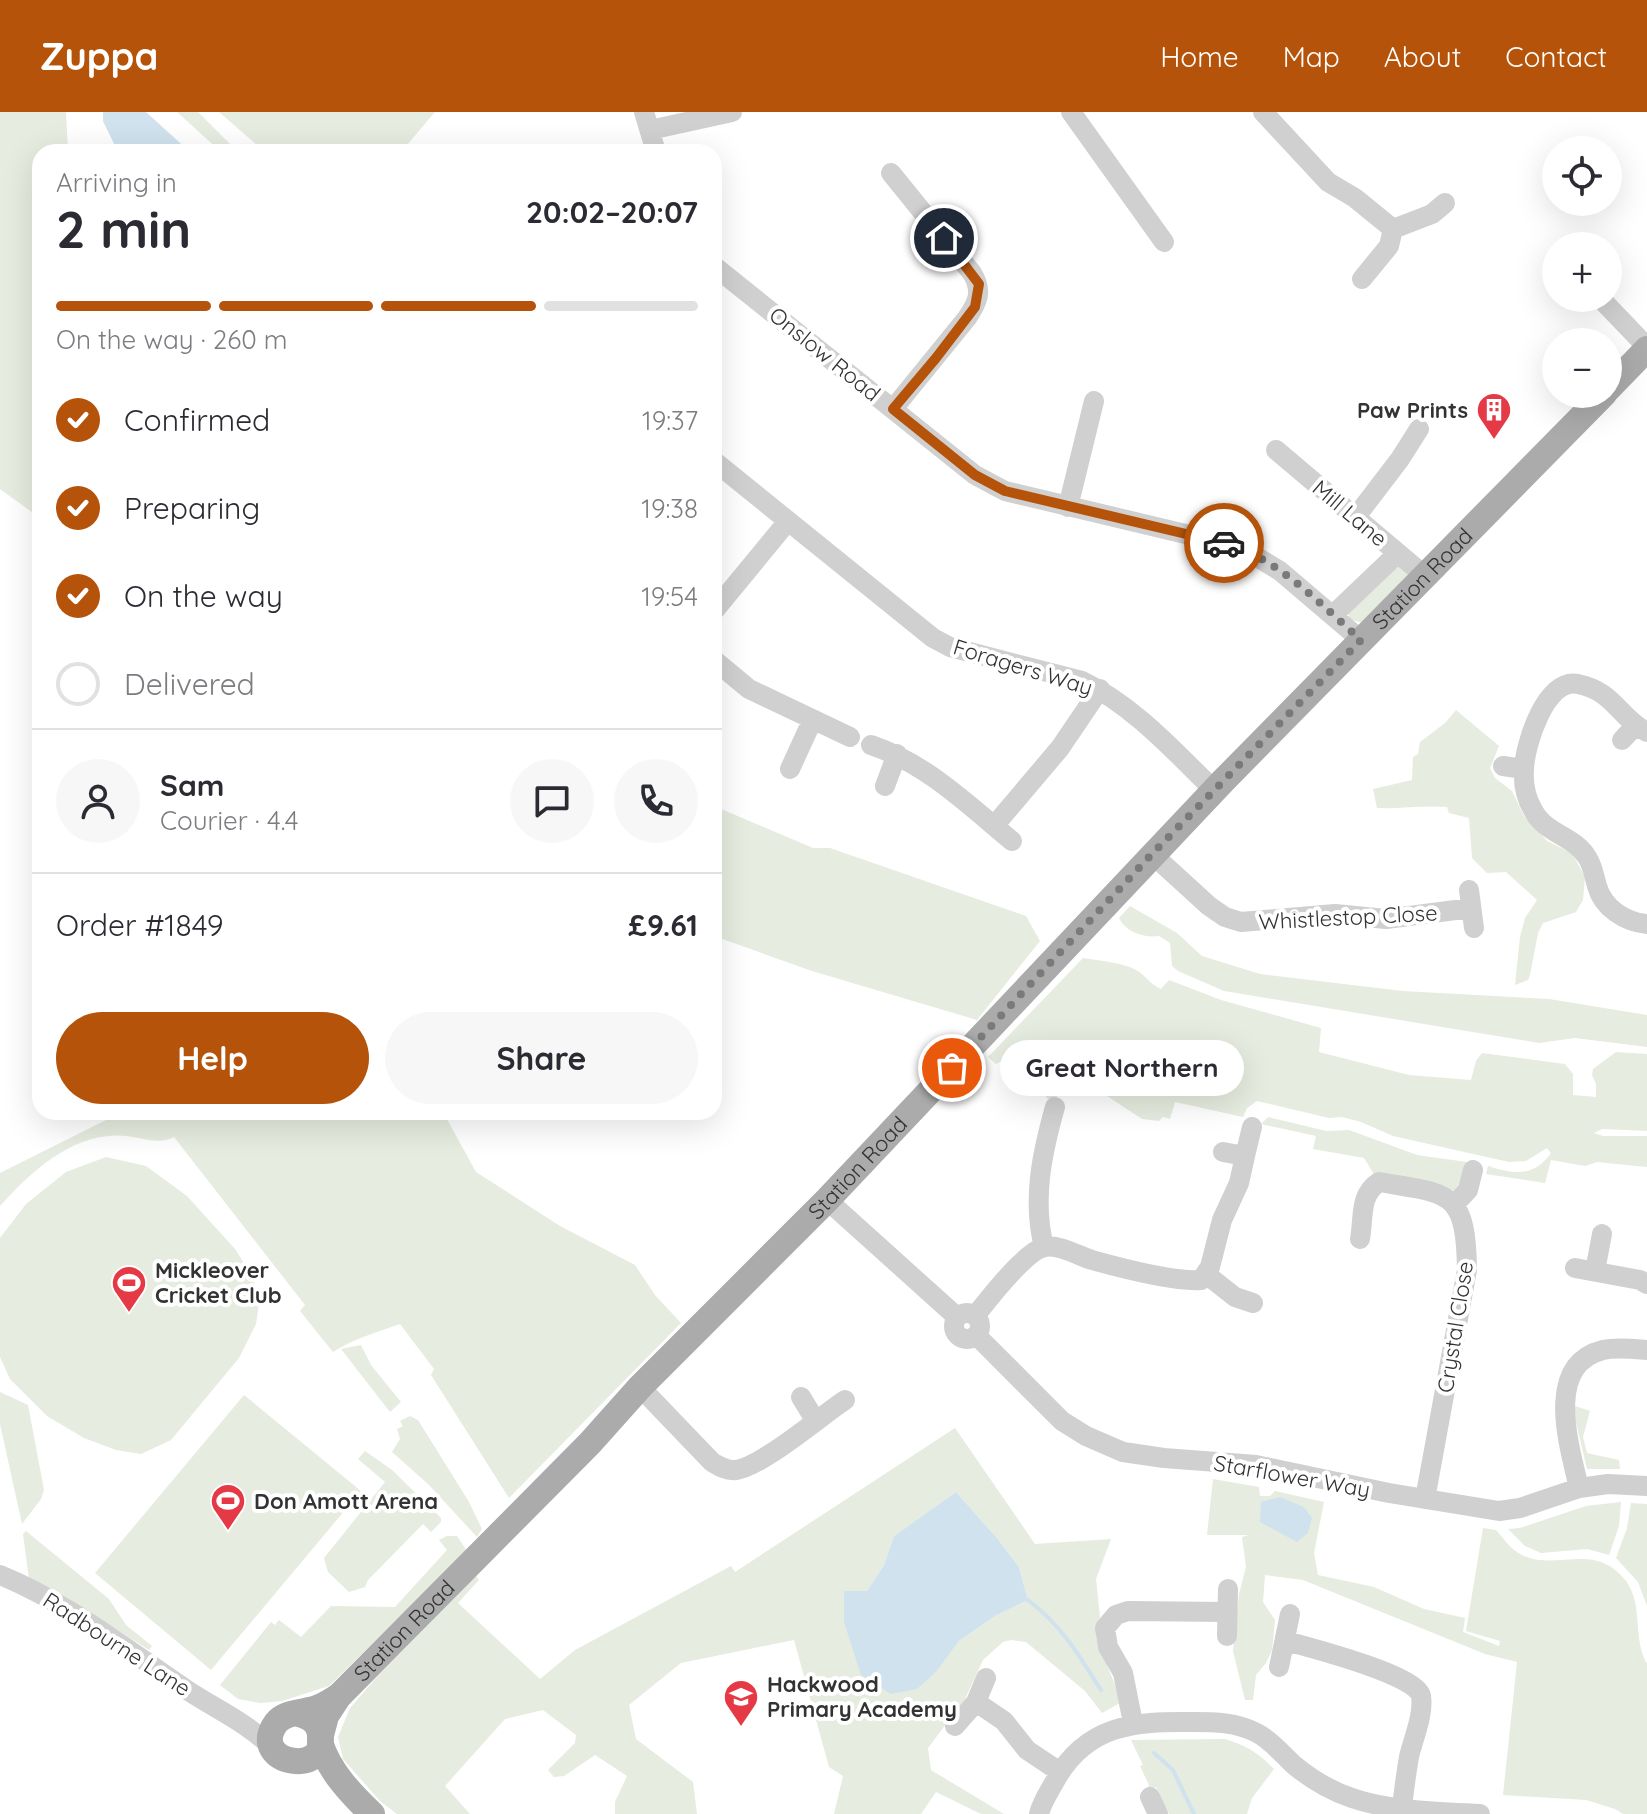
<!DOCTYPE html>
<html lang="en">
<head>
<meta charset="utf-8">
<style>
  :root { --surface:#fff; --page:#f7f7f7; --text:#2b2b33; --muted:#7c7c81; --line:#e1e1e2; --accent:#b45309 }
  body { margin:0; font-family:Quicksand,sans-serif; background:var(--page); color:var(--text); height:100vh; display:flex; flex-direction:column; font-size:30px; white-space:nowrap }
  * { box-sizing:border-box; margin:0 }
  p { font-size:26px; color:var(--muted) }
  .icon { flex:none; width:44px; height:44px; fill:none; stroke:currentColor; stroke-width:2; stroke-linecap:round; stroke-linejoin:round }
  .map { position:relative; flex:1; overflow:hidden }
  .details { position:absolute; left:32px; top:32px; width:690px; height:976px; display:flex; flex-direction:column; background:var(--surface); border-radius:24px; box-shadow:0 8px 32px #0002 }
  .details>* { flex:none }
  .controls { position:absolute; left:1542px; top:24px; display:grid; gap:16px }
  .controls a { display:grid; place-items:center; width:80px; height:80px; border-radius:50%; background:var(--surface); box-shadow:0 8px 32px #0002; font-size:40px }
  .pin { position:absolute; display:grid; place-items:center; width:68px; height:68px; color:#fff; margin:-34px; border:4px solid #fff; border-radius:50%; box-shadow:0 2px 8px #0007 }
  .courier { position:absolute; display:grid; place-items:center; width:80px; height:80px; margin:-40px; border:6px solid #b45309; border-radius:50%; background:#fff; color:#222; box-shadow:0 2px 10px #0007 }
  .bubble { position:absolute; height:56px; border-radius:28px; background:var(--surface); box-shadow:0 8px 32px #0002; font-size:26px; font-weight:700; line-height:56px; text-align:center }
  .headline em { font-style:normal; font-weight:700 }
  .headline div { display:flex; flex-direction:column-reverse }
  .headline { display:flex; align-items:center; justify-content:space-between; height:136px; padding:0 24px }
  h1 { font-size:52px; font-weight:700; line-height:60px }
  .bar { display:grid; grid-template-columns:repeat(4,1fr); gap:12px 8px; align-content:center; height:96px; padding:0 24px }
  .bar i { height:10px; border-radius:6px; background:var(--line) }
  .bar .selected { background:var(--accent) }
  .bar p { grid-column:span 4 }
  .line { display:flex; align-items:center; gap:20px; padding:0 24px; border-top:2px solid var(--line) }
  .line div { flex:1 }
  .round { display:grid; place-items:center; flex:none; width:84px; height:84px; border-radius:42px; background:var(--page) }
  ol { padding:0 24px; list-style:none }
  li { display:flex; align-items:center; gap:24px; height:88px }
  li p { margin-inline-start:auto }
  li .icon { padding:8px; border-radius:50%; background:var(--accent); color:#fff; stroke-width:4 }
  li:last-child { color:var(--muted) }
  li i { width:44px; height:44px; border:4px solid var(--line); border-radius:50% }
  .action { display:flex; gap:16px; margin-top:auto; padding:16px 24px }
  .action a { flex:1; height:92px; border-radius:48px; background:var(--accent); color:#fff; font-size:32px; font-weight:700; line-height:92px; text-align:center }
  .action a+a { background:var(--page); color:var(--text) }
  header { display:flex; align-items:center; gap:48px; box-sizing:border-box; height:112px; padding:0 40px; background:var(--accent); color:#fff }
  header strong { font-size:38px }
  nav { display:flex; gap:44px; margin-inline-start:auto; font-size:28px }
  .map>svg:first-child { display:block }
  .green { fill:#e6ecdf; fill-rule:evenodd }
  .water { fill:#cfe2ee }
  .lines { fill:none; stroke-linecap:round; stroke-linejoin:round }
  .stream { stroke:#cfe2ee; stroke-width:4 }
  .minor { stroke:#d0d0d0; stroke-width:20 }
  .major { stroke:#ababab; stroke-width:26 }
  .done { stroke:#7a7a7a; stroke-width:8; stroke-dasharray:0 14.4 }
  .route { stroke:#b45309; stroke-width:10 }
  .labels { text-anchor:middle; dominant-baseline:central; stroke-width:8; stroke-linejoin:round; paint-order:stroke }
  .street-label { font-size:22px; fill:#333; stroke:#fff }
  .poi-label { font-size:22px; font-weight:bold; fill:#333; stroke:#fff; text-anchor:start }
</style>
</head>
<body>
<header>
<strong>Zuppa</strong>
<nav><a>Home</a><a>Map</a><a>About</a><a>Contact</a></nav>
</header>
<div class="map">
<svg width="1647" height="1702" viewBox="0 0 1647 1702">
  <rect width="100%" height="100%" fill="#fff"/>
  <path class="green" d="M0 0H66L68 40H40V406L0 377Z
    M177 0H198L238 40H221Z
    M219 0H435L401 40H265Z
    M1400 453 1410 461 1363 511 1349 507 1348 499Z
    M1456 598 1499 634 1490 656 1495 666 1512 679 1524 704 1547 729 1572 741 1585 765 1583 788 1576 800 1543 811 1538 821 1530 863 1528 868 1515 873 1520 825 1525 806 1537 788 1506 760 1487 761 1472 746 1469 706 1449 701 1447 695C1423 693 1401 697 1377 696L1373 677 1412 668 1413 645 1418 642 1420 630 1445 611Z
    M714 694 813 736H830L1026 804 1040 829 977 908 812 859 714 824Z
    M1130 794 1177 821 1202 844 1260 862 1403 879 1549 887 1647 903V935L1575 926 1539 931 1224 879 1178 859 1172 854 1170 831 1159 824C1145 826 1126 821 1119 806Z
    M1083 846C1100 849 1122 850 1136 858 1146 863 1148 871 1161 877L1169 868 1221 888 1321 916 1319 940 1409 963 1471 968 1476 949 1482 941 1565 952 1573 962V983L1596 985V972L1592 963 1593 957 1616 940 1647 942V1019L1602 1017 1594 1021 1603 1024H1647V1055L1597 1050 1585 1054 1551 1048 1545 1071 1486 1062 1488 1054C1514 1062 1533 1066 1551 1041L1547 1036 1526 1049 1509 1050 1393 1024 1361 1010 1342 1005 1329 1006 1257 989 1247 996 1243 1005 1175 990 1170 1007 1163 1005 1159 1009 1142 1007 1107 984 1114 952 1104 950 1095 980H1073L1048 987 1046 985 1053 957 1014 942 996 952 988 945Z
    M122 1000H443L476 1060 560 1114 635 1153 655 1183 681 1211 509 1386 431 1263 434 1257 400 1212C377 1220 353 1227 333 1240L300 1199 305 1193 174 1025C159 1033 143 1026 126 1024 76 1018 31 1059 0 1094V1061Z
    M1268 1005 1326 1019 1349 1018 1417 1043 1474 1051 1457 1079 1375 1064 1364 1046 1313 1037 1316 1024 1261 1012Z
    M106 1045 146 1054 187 1084 235 1137 254 1167 259 1192 256 1212 239 1246 171 1328 141 1342 116 1338 84 1326 47 1304 10 1267 0 1245V1126L26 1092 66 1060Z
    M361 1233 371 1253 401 1290 390 1300 341 1237Z
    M0 1280 28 1293 44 1378 41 1387 22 1412 0 1312Z
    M244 1283 361 1379 211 1558 95 1461Z
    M1575 1294 1590 1299 1583 1325 1587 1341 1619 1348 1620 1357H1587L1575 1306Z
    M410 1304 418 1308 469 1390 482 1417 477 1425 428 1372 392 1340 400 1327 397 1317 403 1314 400 1309Z
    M955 1316 1035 1432 1111 1427 1096 1467 1100 1505 1096 1526 1115 1573 1120 1591 1102 1601 1085 1579 1026 1530 1011 1528 1003 1530 983 1548 965 1587 928 1636 931 1658 1004 1702H981L936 1680 921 1702H834L843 1664 829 1655 794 1528 681 1551 629 1593 636 1627 693 1670 697 1702H615V1690L627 1664 595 1643 564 1664 554 1665 548 1658 575 1631 576 1623 543 1598 505 1607 445 1674 470 1702H397L380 1689 343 1647 338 1625 350 1596 376 1566 476 1464 479 1468 458 1491 540 1567 575 1538 731 1454 735 1460ZM956 1380 997 1426 1019 1455 1028 1488 995 1504 959 1529 937 1559 844 1480 867 1479 884 1453 894 1424Z
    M365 1339 392 1358 441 1406V1410L431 1420 423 1412 368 1468 365 1475 349 1480 328 1460 324 1446 385 1370 358 1347Z
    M1213 1367 1259 1375 1260 1384H1270L1275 1379 1324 1390 1314 1441 1318 1463 1374 1475 1424 1497 1465 1506 1463 1520 1499 1534 1500 1529 1466 1519 1483 1416 1496 1418C1504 1427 1511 1438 1522 1443 1558 1460 1594 1428 1626 1469 1644 1494 1632 1525 1647 1552V1702H1623L1615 1697 1586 1688 1503 1683 1517 1550 1485 1542 1303 1468 1265 1463 1263 1490 1275 1508 1272 1538 1266 1551 1256 1563 1253 1588H1245L1233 1539 1239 1482 1246 1455 1242 1425 1249 1423H1207Z
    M1621 1390 1619 1414 1609 1443 1587 1437 1541 1441 1525 1434 1508 1417 1520 1416 1586 1394Z
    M1631 1391 1647 1392V1494L1638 1470 1616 1446 1627 1416Z
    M26 1419 109 1487 126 1513 152 1534 149 1538 58 1480 29 1467 23 1422Z
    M447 1424H457L467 1439 329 1574 282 1589 260 1591 238 1587 220 1573 271 1510 275 1513 279 1508 301 1525 331 1494 395 1495 447 1438 439 1428Z
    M1225 1627C1245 1633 1259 1641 1274 1657L1252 1686 1247 1702H1169L1156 1675 1147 1678 1149 1673 1140 1654 1143 1653 1131 1628Z"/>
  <path class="water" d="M103 0H146L190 40H118L103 9Z
    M956 1380 997 1426 1019 1455 1028 1488 995 1504 959 1529 937 1559 917 1577 891 1582 861 1563 844 1510V1479H867L884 1453 894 1424Z
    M1280 1385 1304 1395 1312 1406 1308 1421 1297 1430 1260 1410 1261 1390Z"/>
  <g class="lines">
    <path class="stream" d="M1028 1488C1062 1514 1078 1542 1101 1578
      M1154 1641 1173 1658 1194 1702"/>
    <path class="minor" d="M644 0 656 40
      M1071 0 1164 130
      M1263 0 1328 70 1355 86 1393 117
      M650 18 732 0
      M891 61 972 161C983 179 978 190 967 206L893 297
      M714 154 975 363 1005 379 1240 435 1280 459 1361 528
      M1362 167 1389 134 1393 117 1432 102 1445 91
      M1600 186 1647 235
      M1276 338 1425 464
      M714 349 933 526 950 535 1082 569C1133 593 1174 639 1214 678
      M1068 395 1094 289
      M1355 406 1400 347 1419 317
      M714 499 788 409
      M1333 503 1398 441
      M714 548 749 577 850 625
      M1647 620C1620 607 1614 579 1578 572 1546 565 1525 632 1524 657 1523 671 1526 686 1533 698 1545 722 1573 723 1587 745 1593 754 1594 764 1597 774 1603 796 1625 810 1647 812
      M1622 628 1636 613
      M871 633C927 652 967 692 1012 729
      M1503 654 1524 657
      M790 657 812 609
      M885 674 897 642
      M994 714 1060 636 1100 577
      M1152 742 1209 794 1225 805 1241 810 1335 802 1386 807 1471 796
      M1469 778 1474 816
      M1245 1044 1252 1015
      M827 1088 957 1205
      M1454 1093 1468 1078 1473 1058
      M1360 1127C1364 1105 1359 1083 1379 1070 1449 1082 1466 1077 1467 1158L1425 1387
      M1044 1135C1032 1088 1042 1041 1055 995
      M1575 1156 1640 1168 1647 1172
      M1595 1159 1602 1122
      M1207 1163 1235 1185 1253 1191
      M954 1214a13 13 0 1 1 26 0a13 13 0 1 1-26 0Z
      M975 1204C988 1188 1026 1138 1045 1135 1060 1132 1078 1144 1092 1148 1121 1156 1173 1170 1201 1168L1210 1155 1222 1108 1239 1071 1245 1044 1223 1040
      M976 1223 1062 1309 1086 1324 1123 1340 1164 1346 1256 1353 1389 1381 1499 1399 1520 1396 1579 1376 1608 1372 1647 1374
      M640 1275 712 1350C720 1355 727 1359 736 1358 761 1355 821 1304 845 1288
      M801 1285 815 1308
      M1579 1376C1570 1336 1543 1253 1603 1238 1617 1235 1633 1237 1647 1238
      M0 1463C68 1491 126 1537 187 1578 219 1599 244 1609 273 1636
      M1227 1524 1228 1477
      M1286 1529C1308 1535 1417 1563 1421 1584 1424 1603 1413 1627 1409 1645 1406 1662 1404 1678 1402 1695
      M1279 1555 1290 1502
      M976 1590 1004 1609 1027 1638 1060 1660
      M1133 1611 1123 1561 1108 1535 1105 1516 1116 1503 1128 1499 1227 1500
      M955 1614 976 1590 986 1566
      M1150 1685 1158 1702
      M1039 1702C1042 1690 1049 1680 1055 1669 1086 1613 1134 1609 1192 1610 1215 1610 1236 1610 1257 1621 1271 1628 1283 1643 1294 1653 1312 1668 1331 1679 1352 1686 1389 1699 1441 1700 1480 1702"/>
    <g class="major">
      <path d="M1608 277 1647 237"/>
      <path d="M295 1601C305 1603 316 1607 319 1618 335 1667 246 1653 276 1611 285 1599 304 1601 317 1596 325 1593 332 1588 339 1584"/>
      <path id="s1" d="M320 1627 326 1604 339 1584 590 1331 640 1275 827 1088 1223 669 1604 282"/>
      <path d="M320 1630C329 1659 351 1682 372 1702"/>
    </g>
  </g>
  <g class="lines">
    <path class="done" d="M952 956 1152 742 1361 528C1321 493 1277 445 1224 431"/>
    <path class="route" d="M944 126 979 172 975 195 936 246 893 297 975 363 1005 379 1224 431"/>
  </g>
  <defs>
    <symbol id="building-pin" viewBox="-11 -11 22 30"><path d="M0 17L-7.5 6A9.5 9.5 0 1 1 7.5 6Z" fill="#e63946" stroke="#fff"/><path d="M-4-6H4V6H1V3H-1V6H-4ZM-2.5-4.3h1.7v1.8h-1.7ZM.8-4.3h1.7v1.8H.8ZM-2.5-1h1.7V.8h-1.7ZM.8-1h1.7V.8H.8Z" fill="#fff"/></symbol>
    <symbol id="stadium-pin" viewBox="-11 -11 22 30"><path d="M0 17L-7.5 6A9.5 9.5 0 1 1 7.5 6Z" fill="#e63946" stroke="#fff"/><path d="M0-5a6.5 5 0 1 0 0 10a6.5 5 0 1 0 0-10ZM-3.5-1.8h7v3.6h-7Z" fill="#fff"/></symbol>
    <symbol id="school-pin" viewBox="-11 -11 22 30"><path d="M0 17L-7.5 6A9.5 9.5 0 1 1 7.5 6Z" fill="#e63946" stroke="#fff"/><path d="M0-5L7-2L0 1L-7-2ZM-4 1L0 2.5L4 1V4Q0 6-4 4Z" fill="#fff"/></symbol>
  </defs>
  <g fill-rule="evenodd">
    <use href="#building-pin" x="1474" y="278" width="40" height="54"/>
    <use href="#stadium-pin" x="109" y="1151" width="40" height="54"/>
    <use href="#stadium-pin" x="208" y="1369" width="40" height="54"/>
    <use href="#school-pin" x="721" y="1565" width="40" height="54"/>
  </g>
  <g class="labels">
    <g class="street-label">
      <text transform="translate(825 242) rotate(39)">Onslow Road</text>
      <text transform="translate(1350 401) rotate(40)">Mill Lane</text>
      <text stroke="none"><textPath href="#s1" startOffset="1604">Station Road</textPath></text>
      <text transform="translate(1023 555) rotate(17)">Foragers Way</text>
      <text transform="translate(1348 805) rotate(-3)">Whistlestop Close</text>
      <text stroke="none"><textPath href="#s1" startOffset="788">Station Road</textPath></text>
      <text transform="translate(1455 1215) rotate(-81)">Crystal Close</text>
      <text transform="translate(1292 1364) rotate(10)">Starflower Way</text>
      <text stroke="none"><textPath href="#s1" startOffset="140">Station Road</textPath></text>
      <text transform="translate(117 1532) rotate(33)">Radbourne Lane</text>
    </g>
    <g class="poi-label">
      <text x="1468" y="298" text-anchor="end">Paw Prints</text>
      <text x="155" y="1158">Mickleover<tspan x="155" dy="25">Cricket Club</tspan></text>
      <text x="254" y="1389">Don Amott Arena</text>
      <text x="767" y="1572">Hackwood<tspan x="767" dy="25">Primary Academy</tspan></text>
    </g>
  </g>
</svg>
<div class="controls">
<a><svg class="icon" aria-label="locate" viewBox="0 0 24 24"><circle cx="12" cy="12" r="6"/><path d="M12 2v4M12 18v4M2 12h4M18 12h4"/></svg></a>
<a>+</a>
<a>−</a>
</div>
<div class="pin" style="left:952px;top:956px;background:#ea580c"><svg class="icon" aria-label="bag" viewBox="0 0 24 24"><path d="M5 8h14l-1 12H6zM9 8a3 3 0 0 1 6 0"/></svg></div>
<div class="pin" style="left:944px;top:126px;background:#1f2937"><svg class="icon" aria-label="home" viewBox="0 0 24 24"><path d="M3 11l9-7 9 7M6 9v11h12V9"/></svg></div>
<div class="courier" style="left:1224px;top:431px"><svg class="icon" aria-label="car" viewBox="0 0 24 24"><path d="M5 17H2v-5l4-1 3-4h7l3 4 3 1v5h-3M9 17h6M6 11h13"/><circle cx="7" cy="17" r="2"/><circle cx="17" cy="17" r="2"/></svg></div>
<div class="bubble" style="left:1000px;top:928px;width:244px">Great Northern</div>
<section class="details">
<div class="headline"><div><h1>2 min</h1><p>Arriving in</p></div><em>20:02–20:07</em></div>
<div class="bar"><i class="selected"></i><i class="selected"></i><i class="selected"></i><i></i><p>On the way · 260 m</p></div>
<ol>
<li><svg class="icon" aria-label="check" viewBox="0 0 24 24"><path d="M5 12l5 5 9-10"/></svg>Confirmed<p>19:37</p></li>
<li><svg class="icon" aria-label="check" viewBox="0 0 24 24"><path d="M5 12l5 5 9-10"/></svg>Preparing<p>19:38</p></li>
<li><svg class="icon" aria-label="check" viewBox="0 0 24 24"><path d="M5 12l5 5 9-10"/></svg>On the way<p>19:54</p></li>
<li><i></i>Delivered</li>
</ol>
<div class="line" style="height:144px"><a class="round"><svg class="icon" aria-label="person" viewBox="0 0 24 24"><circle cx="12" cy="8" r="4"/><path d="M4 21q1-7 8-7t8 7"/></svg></a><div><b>Sam</b><p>Courier · 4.4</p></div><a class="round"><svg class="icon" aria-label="chat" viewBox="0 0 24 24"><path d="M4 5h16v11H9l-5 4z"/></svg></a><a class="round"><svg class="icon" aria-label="phone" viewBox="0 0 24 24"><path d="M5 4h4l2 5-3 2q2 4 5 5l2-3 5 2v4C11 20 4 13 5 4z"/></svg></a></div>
<div class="line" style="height:104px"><div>Order #1849</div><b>£9.61</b></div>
<div class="action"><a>Help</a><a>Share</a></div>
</section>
</div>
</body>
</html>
